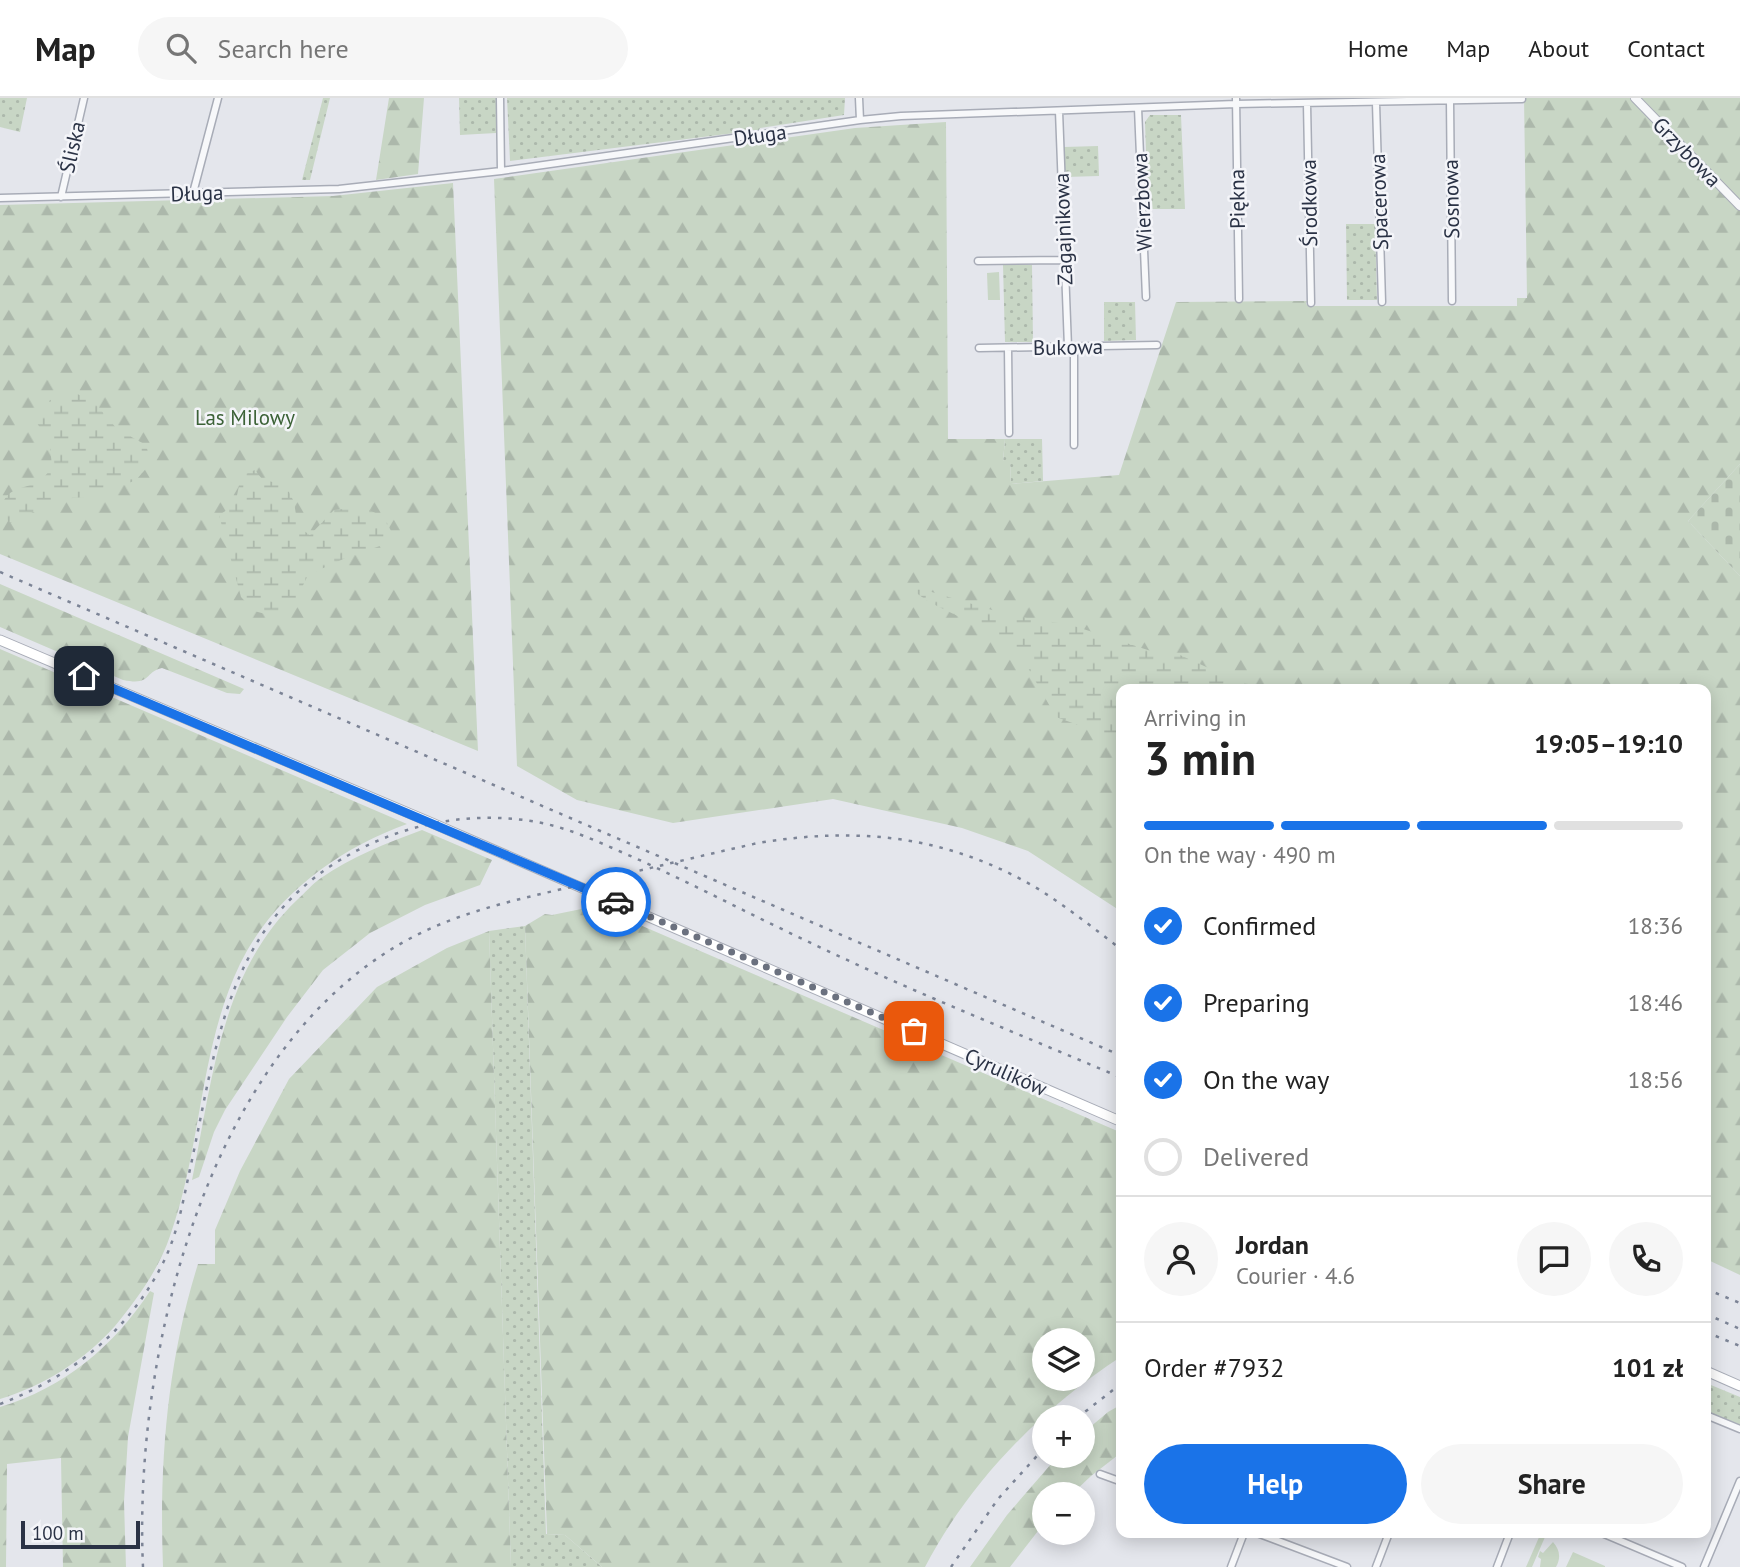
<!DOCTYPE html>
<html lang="en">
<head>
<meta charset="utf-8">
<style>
  :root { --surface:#fff; --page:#f6f6f6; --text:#222; --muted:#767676; --line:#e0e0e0; --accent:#1a73e8 }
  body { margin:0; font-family:"PT Sans",sans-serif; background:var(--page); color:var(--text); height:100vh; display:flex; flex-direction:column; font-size:26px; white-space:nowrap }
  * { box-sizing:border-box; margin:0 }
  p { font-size:23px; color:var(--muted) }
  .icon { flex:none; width:38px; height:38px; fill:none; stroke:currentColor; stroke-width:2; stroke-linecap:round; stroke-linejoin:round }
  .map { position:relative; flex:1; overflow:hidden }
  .panel { position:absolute; left:1116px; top:586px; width:595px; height:854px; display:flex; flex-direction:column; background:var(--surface); border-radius:14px; box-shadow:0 4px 18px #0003 }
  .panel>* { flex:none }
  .tools { position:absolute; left:1032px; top:1230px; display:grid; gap:14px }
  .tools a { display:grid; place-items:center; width:63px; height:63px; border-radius:50%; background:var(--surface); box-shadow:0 4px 18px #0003; font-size:35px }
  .scale { position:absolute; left:21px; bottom:18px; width:119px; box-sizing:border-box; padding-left:7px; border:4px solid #2a3245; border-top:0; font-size:19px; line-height:24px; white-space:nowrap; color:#2a3245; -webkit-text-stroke:5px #f4f5f9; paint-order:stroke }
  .pin { position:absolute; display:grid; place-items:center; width:60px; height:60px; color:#fff; margin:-30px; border-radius:14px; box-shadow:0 4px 10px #0006 }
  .courier { position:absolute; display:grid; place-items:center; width:70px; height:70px; margin:-35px; border:5px solid #1a73e8; border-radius:50%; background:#fff; color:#222; box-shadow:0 2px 9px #0007 }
  .head em { font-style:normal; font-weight:700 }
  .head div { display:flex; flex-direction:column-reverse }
  .head { display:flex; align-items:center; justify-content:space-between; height:119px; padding:0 28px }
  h1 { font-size:46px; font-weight:700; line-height:52px }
  .bar { display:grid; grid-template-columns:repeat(4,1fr); gap:10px 7px; align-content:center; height:84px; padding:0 28px }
  .bar i { height:9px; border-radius:5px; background:var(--line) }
  .bar .on { background:var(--accent) }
  .bar p { grid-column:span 4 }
  .line { display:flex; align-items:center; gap:18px; padding:0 28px; border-top:2px solid var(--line) }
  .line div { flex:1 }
  .round { display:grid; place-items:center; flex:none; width:74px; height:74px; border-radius:37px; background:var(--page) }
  ol { padding:0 28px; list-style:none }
  li { display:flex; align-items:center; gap:21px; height:77px }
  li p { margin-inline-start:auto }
  li .icon { padding:7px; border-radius:50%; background:var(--accent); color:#fff; stroke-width:4 }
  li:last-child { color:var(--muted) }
  li i { width:38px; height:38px; border:4px solid var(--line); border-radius:50% }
  .cta { display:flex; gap:14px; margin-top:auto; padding:14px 28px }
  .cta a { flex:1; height:80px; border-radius:42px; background:var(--accent); color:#fff; font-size:28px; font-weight:700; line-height:80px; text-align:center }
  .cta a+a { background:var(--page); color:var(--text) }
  header { display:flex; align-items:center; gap:42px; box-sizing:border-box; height:98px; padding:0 35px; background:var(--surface); border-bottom:2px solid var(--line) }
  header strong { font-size:33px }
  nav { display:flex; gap:38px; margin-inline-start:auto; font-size:24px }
  .search { width:490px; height:63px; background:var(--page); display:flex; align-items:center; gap:18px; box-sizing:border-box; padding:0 24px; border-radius:38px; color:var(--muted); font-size:26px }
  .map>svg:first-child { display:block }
  .grass { fill:url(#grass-dots) }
  .forest { fill:url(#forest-firs); fill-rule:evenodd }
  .wetland { fill:url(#wetland-marsh) }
  .cemetery { fill:url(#cemetery-stones) }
  .garden { fill:#c8d6c5 }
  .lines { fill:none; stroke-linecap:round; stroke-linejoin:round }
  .minor-casing { stroke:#a8acb7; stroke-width:9 }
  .tertiary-casing { stroke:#a8acb7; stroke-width:10 }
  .secondary-casing { stroke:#a8acb7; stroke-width:11 }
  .minor { stroke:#f7f8fa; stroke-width:6 }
  .tertiary { stroke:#f7f8fa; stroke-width:8 }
  .secondary { stroke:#fff; stroke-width:9 }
  .rail { stroke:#7c8496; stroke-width:2.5; stroke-dasharray:3.5 7; stroke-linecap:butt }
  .done { stroke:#6b717f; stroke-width:7; stroke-dasharray:0 12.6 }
  .route { stroke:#1a73e8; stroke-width:9 }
  .labels { text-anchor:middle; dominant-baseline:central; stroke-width:5; stroke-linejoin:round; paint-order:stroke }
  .street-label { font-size:21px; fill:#2a3245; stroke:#f4f5f9 }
  .park-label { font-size:21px; fill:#3c6237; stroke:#f4f5f9 }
</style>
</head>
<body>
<header>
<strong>Map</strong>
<div class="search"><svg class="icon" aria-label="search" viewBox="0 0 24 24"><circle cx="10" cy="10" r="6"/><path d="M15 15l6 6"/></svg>Search here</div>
<nav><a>Home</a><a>Map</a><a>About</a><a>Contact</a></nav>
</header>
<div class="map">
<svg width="1740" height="1469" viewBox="0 0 1740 1469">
  <defs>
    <pattern id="grass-dots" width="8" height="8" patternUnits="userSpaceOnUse" patternTransform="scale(1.75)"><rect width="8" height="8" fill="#c8d6c5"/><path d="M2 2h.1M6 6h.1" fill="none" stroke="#acb8ab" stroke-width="1.8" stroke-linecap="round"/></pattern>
    <pattern id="forest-firs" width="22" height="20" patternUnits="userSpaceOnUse" patternTransform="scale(1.75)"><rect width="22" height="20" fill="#c8d6c5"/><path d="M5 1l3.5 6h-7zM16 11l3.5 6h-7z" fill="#acb8ab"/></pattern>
    <pattern id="wetland-marsh" width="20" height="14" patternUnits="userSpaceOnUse" patternTransform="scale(1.75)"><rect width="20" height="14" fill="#c8d6c5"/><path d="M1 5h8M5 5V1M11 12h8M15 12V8" fill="none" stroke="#acb8ab"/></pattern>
    <pattern id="cemetery-stones" width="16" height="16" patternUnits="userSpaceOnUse" patternTransform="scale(1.75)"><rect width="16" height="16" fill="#c8d6c5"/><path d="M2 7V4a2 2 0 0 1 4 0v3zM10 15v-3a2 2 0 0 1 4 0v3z" fill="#acb8ab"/></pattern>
  </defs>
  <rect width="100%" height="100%" fill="#e4e6ec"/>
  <path class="grass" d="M0 0H27L20 34 0 29Z
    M323 0H330L310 82H302Z
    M459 0H496V35L460 37Z
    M507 0H845L844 17 760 30 759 32 510 63Z
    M1150 17H1181L1185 111H1148L1145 24Z
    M1098 48 1099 78 1065 79 1064 49Z
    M1346 126H1375L1377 202H1347Z
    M1003 167H1032L1033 244H1005Z
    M1104 204H1135L1136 242 1104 243Z
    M1005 341H1042L1043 383 1011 386 1010 364H1003Z
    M525 828 546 1436 565 1437 602 1469H511L489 833Z
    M1706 1285 1740 1299V1328L1706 1313Z"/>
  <path class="forest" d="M389 0H424L418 76 376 82Z
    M1524 0H1740V366L1688 423 1740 478V1177L1706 1161V592H1122V814L1028 753 962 730 833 701 673 725 577 702 517 668 494 81 855 30 946 24 948 341H1005L1003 363 1010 364 1011 386 1119 377 1176 204 1307 203 1306 206 1309 208H1517V200H1527Z
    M453 85 478 653 0 456V107L333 98Z
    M0 486 244 591 240 596 227 595 162 570C144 574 152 588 123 582L0 529Z
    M0 551 407 726C338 751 273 798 240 866 199 951 202 1049 170 1138 159 1171 137 1201 115 1228 85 1262 43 1288 0 1301Z
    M422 732 492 762 480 787 425 807 370 835 323 872 287 919 225 1012 214 1034 199 1079 192 1082C212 984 221 874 297 802 305 795 312 786 321 780 351 759 387 745 422 732Z
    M596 808 1122 1035V1258C1041 1311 970 1383 925 1469H602L565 1437 547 1436 525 828 545 816 552 817ZM1045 1242H1083V1281H1045Z
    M489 833 511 1469H163C159 1367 167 1264 198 1166H215V1132L240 1073 289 981 377 889 447 850Z
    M150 1193 154 1195 128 1339 124 1404 126 1469H63L61 1360 7 1366 6 1469H0V1309C64 1290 114 1248 150 1193Z
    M1122 1306V1354L1091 1378 1072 1396H1045V1424L1010 1469H970L1007 1417 1058 1358H1083V1335L1108 1314Z"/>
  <path class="wetland" d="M71 293 94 304 117 331 146 347 151 365 136 382 97 398 61 401 10 425 1 416C3 390 17 393 35 385 42 383 47 375 52 370L50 346 37 325 50 302Z
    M255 372 262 381 286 388 294 404 298 429 310 437 334 412 363 409 384 419 392 435 383 447 350 458 308 477 295 504 277 519 254 513 241 499 219 417 235 407 241 378Z
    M908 489 925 492 1009 517 1071 527 1154 554 1180 557 1237 583 1267 591 1122 592V643L1056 619 1023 561 978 528 929 504Z"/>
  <path class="cemetery" d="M1740 366V478L1688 423Z"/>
  <path class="garden" d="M999 174 1000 202H988L987 175Z
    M1540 1437 1545 1439 1532 1469H1526Z
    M1553 1444C1560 1452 1561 1460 1556 1469H1540L1541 1461 1538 1459 1540 1453 1543 1455Z
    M1573 1454 1605 1468V1469H1566Z"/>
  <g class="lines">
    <defs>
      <path id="minor" d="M500 0 501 73
        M859 0 860 22
        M1236 0 1239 201
        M1450 2 1452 203
        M1376 5 1382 204
        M1307 6 1311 205
        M1138 10 1146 199
        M1059 13 1068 249
        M193 95 218 0
        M61 99 84 0
        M0 100 339 91 501 73 860 22 901 18 1236 6 1522 1
        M978 163 1064 162
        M1074 249V347
        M979 250 1157 247
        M1008 250 1009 335
        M1706 1317 1740 1331
        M1100 1376 1122 1384
        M1257 1435 1347 1469
        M1602 1435 1682 1469
        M1231 1469 1244 1435
        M1376 1469 1389 1435
        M1497 1469 1510 1435
        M1704 1469 1740 1383"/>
      <path id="tertiary" d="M1635 0 1740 108"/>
      <path id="secondary" d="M0 542 432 725 1122 1024
        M1706 1273 1740 1288"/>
    </defs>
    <use href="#minor" class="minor-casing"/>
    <use href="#tertiary" class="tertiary-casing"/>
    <use href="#secondary" class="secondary-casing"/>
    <use href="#minor" class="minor"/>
    <use href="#tertiary" class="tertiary"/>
    <use href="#secondary" class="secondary"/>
    <path class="rail" d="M0 474 1122 958
      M1706 1191 1740 1205
      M1706 1216 1740 1231
      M1706 1234 1740 1248
      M0 1306C71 1279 129 1233 163 1165 179 1133 184 1097 192 1062 219 933 231 814 364 749 419 722 482 713 542 725 575 732 605 747 635 760 693 786 749 816 807 843 910 893 1017 935 1122 980
      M1077 1320 1122 1285
      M143 1469C133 1256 207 950 409 841 463 812 524 800 584 786 642 772 700 758 758 745 860 728 950 738 1040 792 1068 810 1095 831 1122 852
      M951 1469 998 1401 1045 1349"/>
  </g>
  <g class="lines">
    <path class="done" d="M616 804 914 933"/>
    <path class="route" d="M84 578 616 804"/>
  </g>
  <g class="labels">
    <g class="street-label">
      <text transform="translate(760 37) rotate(-8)">Długa</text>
      <text transform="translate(72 49) rotate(-77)">Śliska</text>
      <text transform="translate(1687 54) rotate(46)">Grzybowa</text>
      <text transform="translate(197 95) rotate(-2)">Długa</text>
      <text transform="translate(1237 101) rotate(-91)">Piękna</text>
      <text transform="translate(1451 101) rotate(-91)">Sosnowa</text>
      <text transform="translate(1142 104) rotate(-93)">Wierzbowa</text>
      <text transform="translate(1379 104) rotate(-92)">Spacerowa</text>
      <text transform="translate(1309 105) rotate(-91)">Środkowa</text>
      <text transform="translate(1063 131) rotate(-92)">Zagajnikowa</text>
      <text transform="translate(1068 249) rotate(-1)">Bukowa</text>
      <text transform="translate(1006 974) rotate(24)">Cyrulików</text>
    </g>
    <g class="park-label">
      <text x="245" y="319">Las Milowy</text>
    </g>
  </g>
</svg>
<div class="tools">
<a><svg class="icon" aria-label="layers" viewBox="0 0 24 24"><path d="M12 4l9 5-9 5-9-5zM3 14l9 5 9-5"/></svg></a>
<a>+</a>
<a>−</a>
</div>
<div class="scale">100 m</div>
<div class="pin" style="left:914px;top:933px;background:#ea580c"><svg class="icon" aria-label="bag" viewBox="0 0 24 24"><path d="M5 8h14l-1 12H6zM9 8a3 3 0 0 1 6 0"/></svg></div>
<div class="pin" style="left:84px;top:578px;background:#1f2937"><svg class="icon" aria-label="home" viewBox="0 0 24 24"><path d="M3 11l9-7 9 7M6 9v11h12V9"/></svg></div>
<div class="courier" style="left:616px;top:804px"><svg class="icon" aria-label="car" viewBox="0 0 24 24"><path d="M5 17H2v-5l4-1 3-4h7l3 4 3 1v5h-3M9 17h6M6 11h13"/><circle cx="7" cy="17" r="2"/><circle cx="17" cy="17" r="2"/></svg></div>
<section class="panel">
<div class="head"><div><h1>3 min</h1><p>Arriving in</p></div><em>19:05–19:10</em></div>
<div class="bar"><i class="on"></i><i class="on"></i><i class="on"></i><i></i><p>On the way · 490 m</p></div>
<ol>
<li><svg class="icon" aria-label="check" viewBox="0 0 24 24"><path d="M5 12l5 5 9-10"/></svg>Confirmed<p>18:36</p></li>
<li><svg class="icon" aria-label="check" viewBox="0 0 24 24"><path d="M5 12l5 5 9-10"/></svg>Preparing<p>18:46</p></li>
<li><svg class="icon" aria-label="check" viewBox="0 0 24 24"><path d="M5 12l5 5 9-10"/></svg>On the way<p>18:56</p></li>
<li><i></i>Delivered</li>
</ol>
<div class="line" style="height:126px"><a class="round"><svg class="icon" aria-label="person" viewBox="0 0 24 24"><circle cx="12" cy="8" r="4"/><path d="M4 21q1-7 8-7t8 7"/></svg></a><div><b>Jordan</b><p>Courier · 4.6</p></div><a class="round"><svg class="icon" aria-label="chat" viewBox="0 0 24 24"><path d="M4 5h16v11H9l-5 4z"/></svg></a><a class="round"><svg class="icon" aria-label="phone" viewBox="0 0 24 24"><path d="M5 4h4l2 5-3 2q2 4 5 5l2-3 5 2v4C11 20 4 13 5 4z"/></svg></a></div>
<div class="line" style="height:91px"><div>Order #7932</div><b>101 zł</b></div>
<div class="cta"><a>Help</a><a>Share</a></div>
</section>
</div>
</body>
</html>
